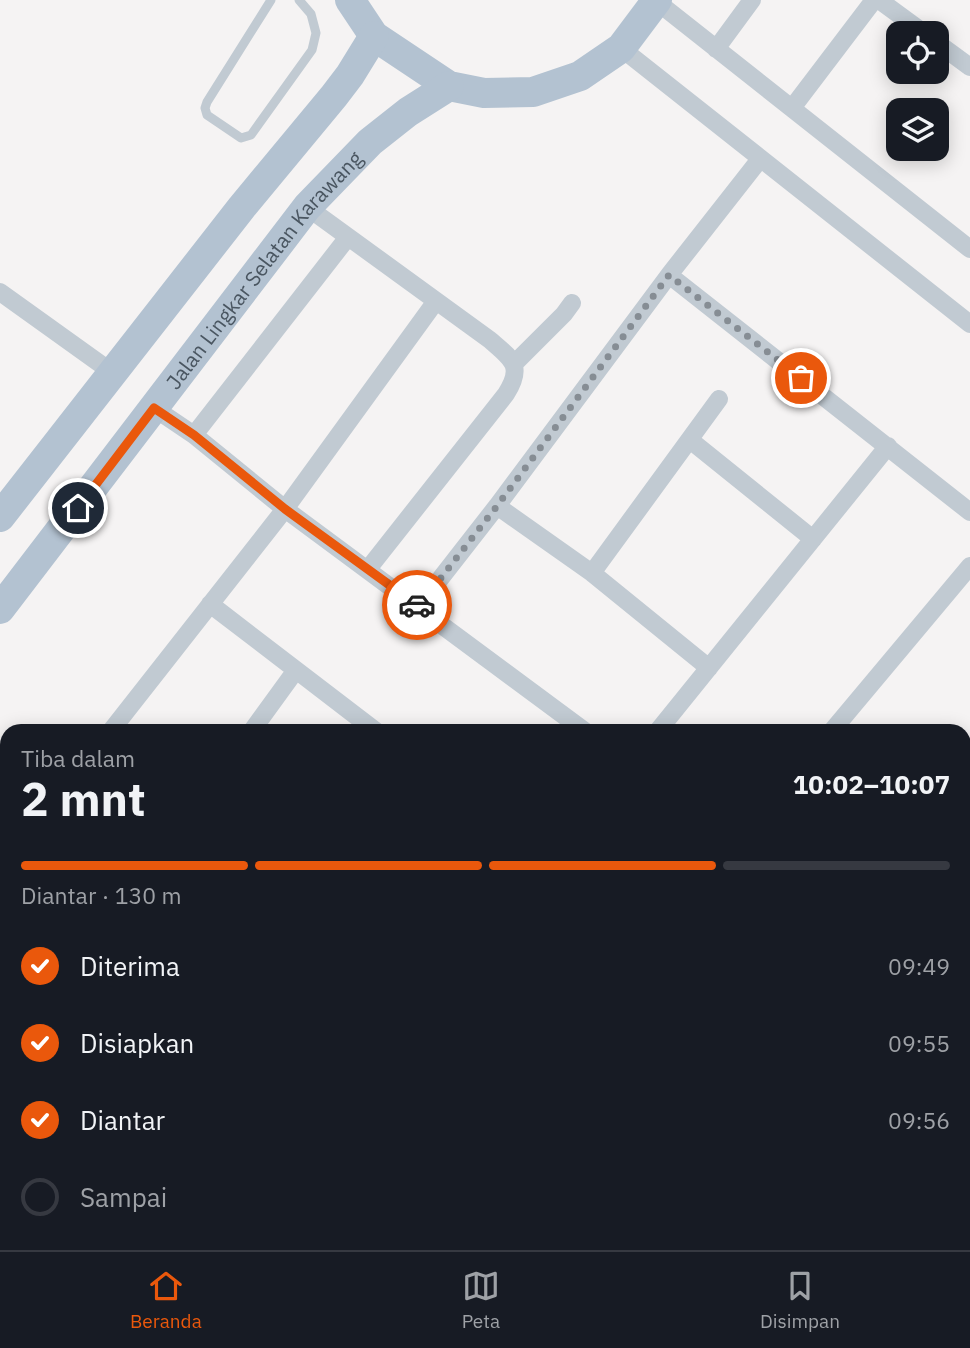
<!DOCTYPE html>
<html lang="id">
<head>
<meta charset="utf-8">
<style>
  :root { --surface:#171b24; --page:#242831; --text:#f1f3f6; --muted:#9ea1a6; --line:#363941; --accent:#ea580c }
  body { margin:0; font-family:"IBM Plex Sans",sans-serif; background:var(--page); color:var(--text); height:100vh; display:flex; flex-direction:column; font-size:26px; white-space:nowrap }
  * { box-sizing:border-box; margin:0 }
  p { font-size:23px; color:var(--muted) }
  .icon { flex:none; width:38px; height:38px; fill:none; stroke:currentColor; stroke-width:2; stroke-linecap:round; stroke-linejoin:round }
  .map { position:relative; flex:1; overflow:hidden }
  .drawer { position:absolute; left:0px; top:724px; width:971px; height:527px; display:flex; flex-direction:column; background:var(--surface); border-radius:21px 21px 0 0; box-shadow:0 4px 18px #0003 }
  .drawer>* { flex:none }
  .controls { position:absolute; left:886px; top:21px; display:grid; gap:14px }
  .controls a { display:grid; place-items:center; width:63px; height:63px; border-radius:14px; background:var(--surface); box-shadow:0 4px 18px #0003; font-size:35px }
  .pin { position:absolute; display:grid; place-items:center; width:60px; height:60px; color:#fff; margin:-30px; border:4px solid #fff; border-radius:50%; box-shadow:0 2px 7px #0007 }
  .courier { position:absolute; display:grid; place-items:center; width:70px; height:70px; margin:-35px; border:5px solid #ea580c; border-radius:50%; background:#fff; color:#222; box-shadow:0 2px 9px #0007 }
  .headline em { font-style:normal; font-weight:700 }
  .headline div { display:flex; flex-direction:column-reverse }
  .headline { display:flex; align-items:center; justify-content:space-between; height:119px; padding:0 21px }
  h1 { font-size:46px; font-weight:700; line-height:52px }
  .bar { display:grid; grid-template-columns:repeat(4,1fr); gap:10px 7px; align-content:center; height:84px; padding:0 21px }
  .bar i { height:9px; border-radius:5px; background:var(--line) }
  .bar .selected { background:var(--accent) }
  .bar p { grid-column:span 4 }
  ol { padding:0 21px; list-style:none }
  li { display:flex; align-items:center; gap:21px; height:77px }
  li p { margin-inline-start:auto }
  li .icon { padding:7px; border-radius:50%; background:var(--accent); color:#fff; stroke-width:4 }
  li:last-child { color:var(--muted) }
  li i { width:38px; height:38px; border:4px solid var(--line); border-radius:50% }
  .tabs { display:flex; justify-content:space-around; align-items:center; height:98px; border-top:2px solid var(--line); background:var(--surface); font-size:19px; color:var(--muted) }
  .tabs a { display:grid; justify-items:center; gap:4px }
  .tabs .selected { color:var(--accent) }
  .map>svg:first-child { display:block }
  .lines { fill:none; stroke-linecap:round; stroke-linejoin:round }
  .lane { stroke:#c1cad2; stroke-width:9 }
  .street { stroke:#c1cad2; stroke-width:18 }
  .primary { stroke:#b3c2d1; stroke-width:30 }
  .done { stroke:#868d94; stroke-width:7; stroke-dasharray:0 12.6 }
  .route { stroke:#ea580c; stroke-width:9 }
  .labels { text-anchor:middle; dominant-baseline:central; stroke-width:7; stroke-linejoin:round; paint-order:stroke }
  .street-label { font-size:21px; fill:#4a5661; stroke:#fff }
</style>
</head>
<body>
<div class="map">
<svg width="970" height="1250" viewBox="0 0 970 1250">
  <rect width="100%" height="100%" fill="#f5f3f3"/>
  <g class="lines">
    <path class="lane" d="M271 0 207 102 205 108 207 115 241 138 251 135 312 50 316 33 311 14 299 0"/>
    <path class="street" d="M879 0 924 33
      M656 1 970 249
      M936 42 970 67
      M621 48 970 324
      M716 49 752 0
      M792 108 874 0
      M307 207 490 340C512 359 524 366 506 394L368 569
      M669 275 970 512
      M0 292 113 373
      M514 364 564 314 572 303
      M154 408 194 435 285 509 586 732
      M194 435 348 237
      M690 440 813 539
      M497 506 592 573 709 668
      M592 573 719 399
      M210 604 377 732
      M419 606 497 506 669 275 760 159
      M110 732 285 509 436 301
      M251 732 296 670
      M657 732 888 446
      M831 732 970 566
      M964 769 970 763
      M0 871 7 862
      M0 913 7 919
      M964 1011 970 1015
      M0 1079 7 1084
      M964 1148 970 1153
      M964 1220 970 1212
      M0 1239 7 1230
      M219 1244 226 1250
      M441 1244 449 1250
      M681 1244 689 1250
      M863 1244 871 1250
      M93 1250 97 1244
      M414 1250 419 1244
      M941 1250 945 1244"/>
    <g class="primary">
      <path d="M350 0 374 36 449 86 484 93 533 92 580 76 621 48 657 0"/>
      <path d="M0 517 242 207 334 96 350 75 374 36"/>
      <path id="s1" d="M0 609 307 207 370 142 408 112 449 86"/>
    </g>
  </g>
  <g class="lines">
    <path class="done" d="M417 605 419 606 497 506 669 275 801 378"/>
    <path class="route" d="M78 508 154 408 194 435 285 509 417 605"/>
  </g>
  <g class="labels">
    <g class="street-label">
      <text stroke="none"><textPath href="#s1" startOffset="430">Jalan Lingkar Selatan Karawang</textPath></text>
    </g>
  </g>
</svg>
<div class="controls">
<a><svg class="icon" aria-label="locate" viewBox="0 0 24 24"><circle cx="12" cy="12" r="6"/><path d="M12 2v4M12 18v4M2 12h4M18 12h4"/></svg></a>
<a><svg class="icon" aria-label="layers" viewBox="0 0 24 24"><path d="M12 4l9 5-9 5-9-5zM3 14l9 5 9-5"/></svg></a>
</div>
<div class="pin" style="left:801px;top:378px;background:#ea580c"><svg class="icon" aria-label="bag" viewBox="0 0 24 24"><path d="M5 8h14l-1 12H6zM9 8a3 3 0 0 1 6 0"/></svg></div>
<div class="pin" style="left:78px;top:508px;background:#1f2937"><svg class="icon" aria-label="home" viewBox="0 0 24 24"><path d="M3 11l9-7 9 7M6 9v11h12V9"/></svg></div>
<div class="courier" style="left:417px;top:605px"><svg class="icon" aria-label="car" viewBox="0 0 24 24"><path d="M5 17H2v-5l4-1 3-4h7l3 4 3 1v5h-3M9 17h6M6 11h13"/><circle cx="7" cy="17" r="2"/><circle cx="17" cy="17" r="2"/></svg></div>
<section class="drawer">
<div class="headline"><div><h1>2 mnt</h1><p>Tiba dalam</p></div><em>10:02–10:07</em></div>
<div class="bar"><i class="selected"></i><i class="selected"></i><i class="selected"></i><i></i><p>Diantar · 130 m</p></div>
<ol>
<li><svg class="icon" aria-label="check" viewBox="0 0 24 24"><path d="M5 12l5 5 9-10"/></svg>Diterima<p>09:49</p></li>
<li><svg class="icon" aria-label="check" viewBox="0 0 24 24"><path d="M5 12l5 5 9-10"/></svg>Disiapkan<p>09:55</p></li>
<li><svg class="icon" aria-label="check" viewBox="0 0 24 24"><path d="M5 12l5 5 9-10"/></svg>Diantar<p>09:56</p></li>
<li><i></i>Sampai</li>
</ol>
</section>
</div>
<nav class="tabs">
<a class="selected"><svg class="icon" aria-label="home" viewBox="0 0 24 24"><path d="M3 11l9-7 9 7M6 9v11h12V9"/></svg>Beranda</a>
<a><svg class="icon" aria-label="map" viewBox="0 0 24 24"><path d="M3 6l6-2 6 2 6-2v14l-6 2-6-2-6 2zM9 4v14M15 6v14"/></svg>Peta</a>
<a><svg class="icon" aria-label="saved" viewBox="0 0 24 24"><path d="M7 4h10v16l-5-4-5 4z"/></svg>Disimpan</a>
</nav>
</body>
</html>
